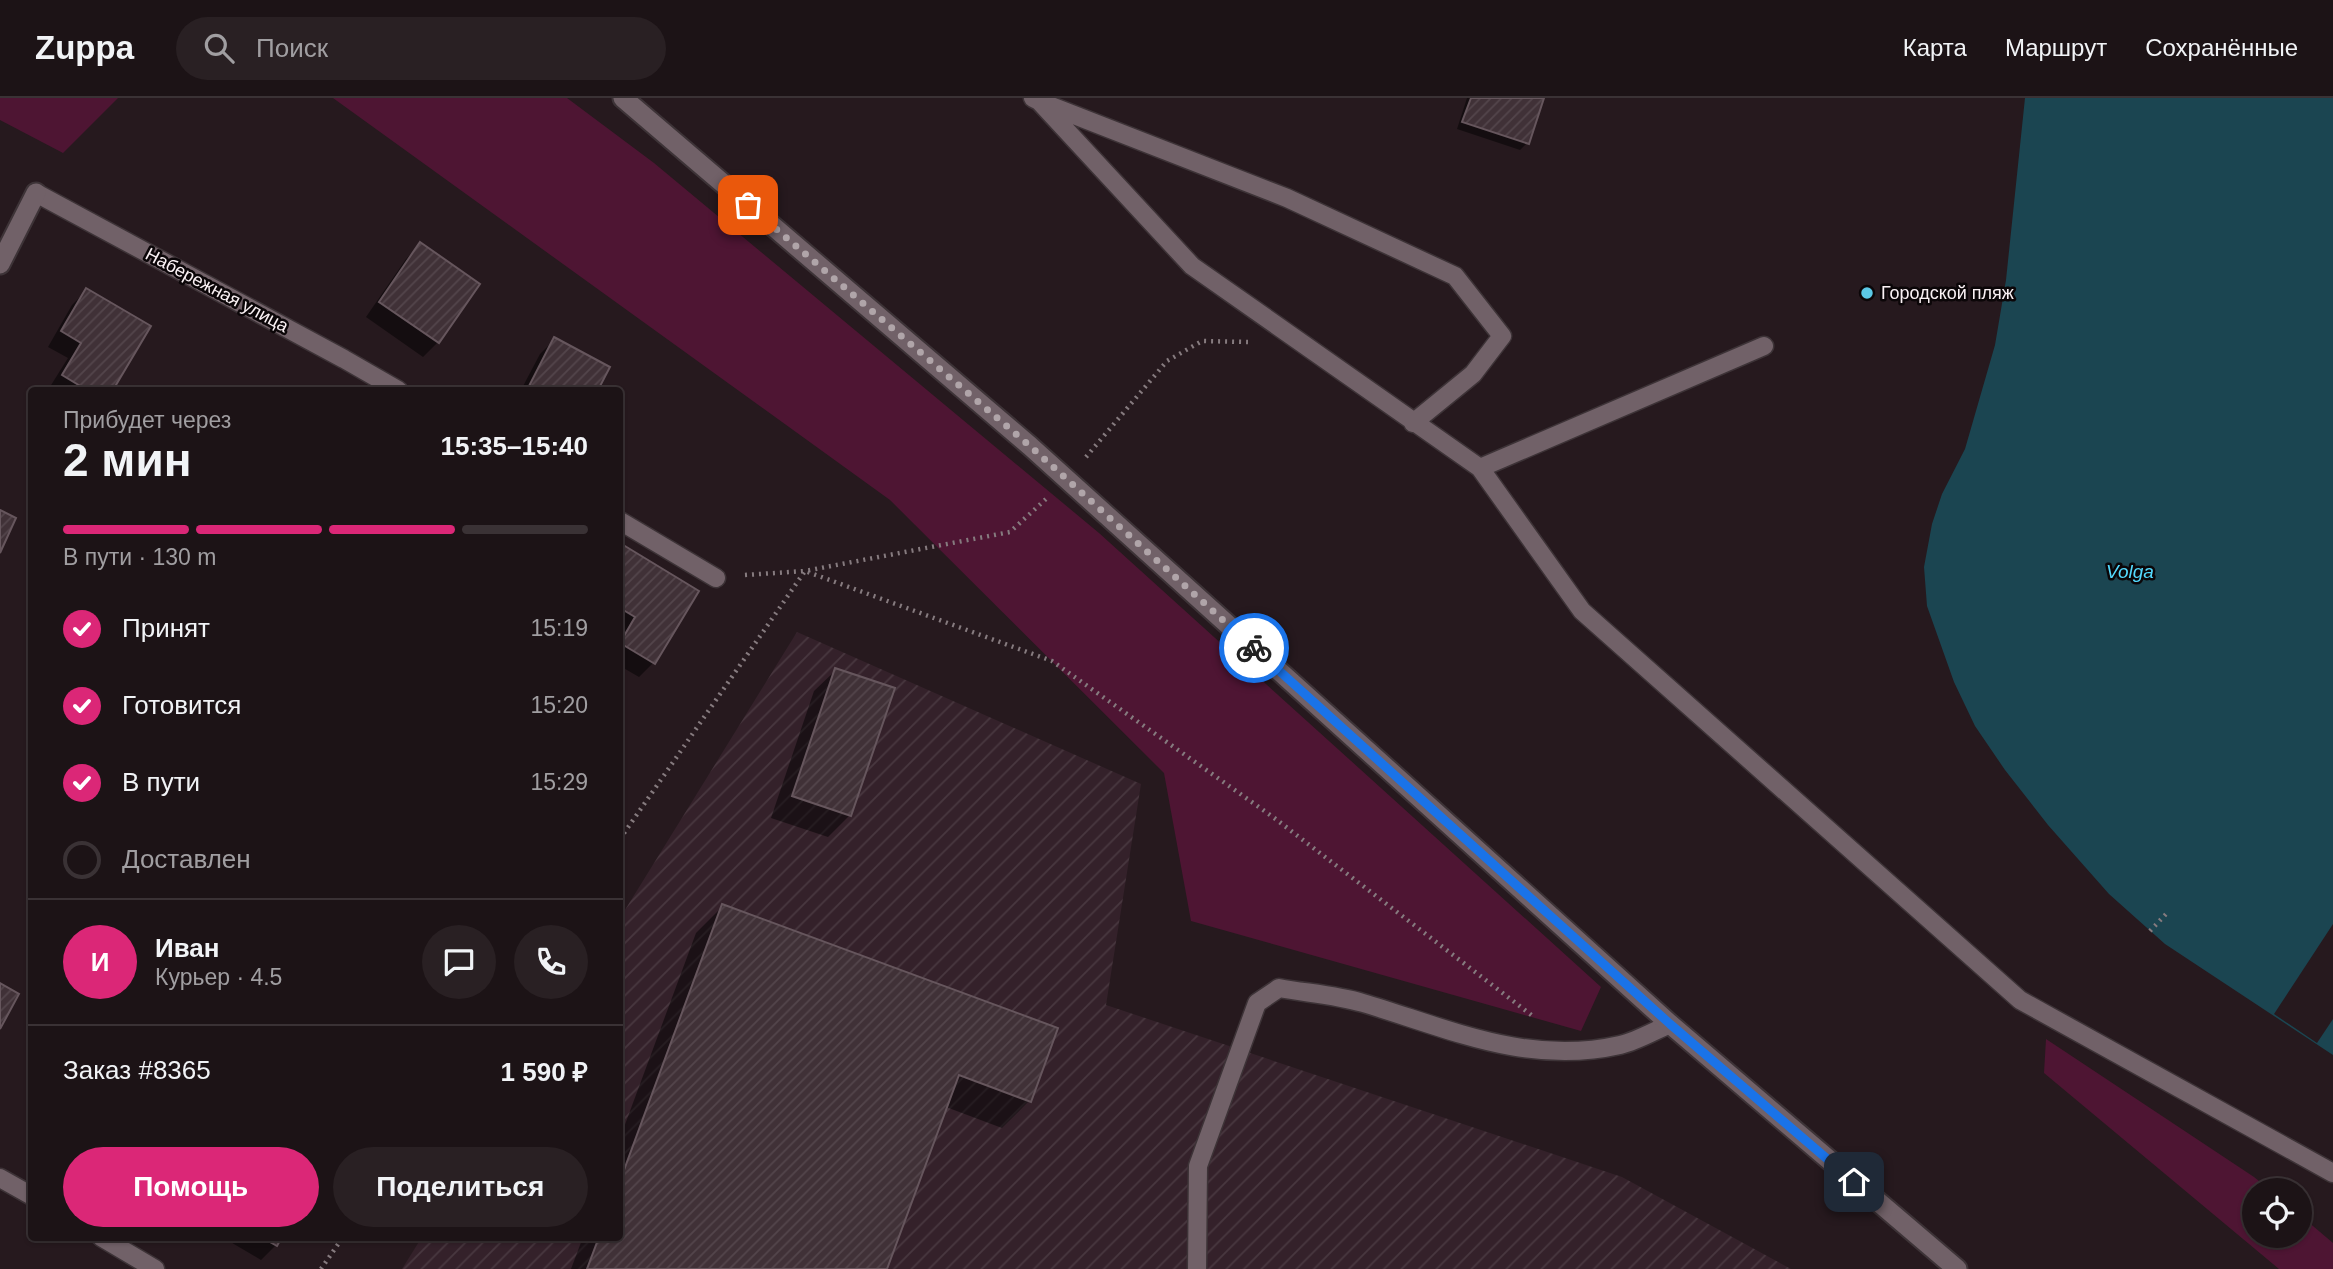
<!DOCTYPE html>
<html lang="ru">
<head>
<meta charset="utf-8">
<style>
  :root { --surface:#1c1316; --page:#292023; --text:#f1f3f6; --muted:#a09ea1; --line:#3a3235; --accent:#db2777 }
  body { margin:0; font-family:Arial,sans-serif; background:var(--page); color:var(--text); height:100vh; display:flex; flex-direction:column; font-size:26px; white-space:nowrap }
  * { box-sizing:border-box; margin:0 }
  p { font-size:23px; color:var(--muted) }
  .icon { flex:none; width:38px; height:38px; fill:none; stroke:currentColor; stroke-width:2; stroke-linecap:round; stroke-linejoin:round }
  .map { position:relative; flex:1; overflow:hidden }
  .panel { position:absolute; left:28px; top:289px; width:595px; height:854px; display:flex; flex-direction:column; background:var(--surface); border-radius:7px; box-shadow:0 2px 5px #0004,0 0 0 2px var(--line) }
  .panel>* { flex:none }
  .buttons { position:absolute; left:2242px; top:1080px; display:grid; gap:14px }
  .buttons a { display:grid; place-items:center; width:70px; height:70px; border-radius:50%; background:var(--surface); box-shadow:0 2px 5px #0004,0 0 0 2px var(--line); font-size:35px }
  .pin { position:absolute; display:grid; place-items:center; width:60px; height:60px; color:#fff; margin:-30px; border-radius:14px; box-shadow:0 4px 10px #0006 }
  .courier { position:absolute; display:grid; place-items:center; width:70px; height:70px; margin:-35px; border:5px solid #1a73e8; border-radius:50%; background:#fff; color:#222; box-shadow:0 2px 9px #0007 }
  .overview em { font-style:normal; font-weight:800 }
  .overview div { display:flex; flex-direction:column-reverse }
  .overview { display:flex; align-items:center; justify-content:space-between; height:119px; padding:0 35px }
  h1 { font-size:46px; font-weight:800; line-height:52px }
  .bar { display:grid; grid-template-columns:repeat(4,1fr); gap:10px 7px; align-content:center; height:84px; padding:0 35px }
  .bar i { height:9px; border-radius:5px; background:var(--line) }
  .bar .current { background:var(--accent) }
  .bar p { grid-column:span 4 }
  .line { display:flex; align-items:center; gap:18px; padding:0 35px; border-top:2px solid var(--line) }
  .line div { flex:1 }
  .round { display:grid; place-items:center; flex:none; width:74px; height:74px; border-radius:37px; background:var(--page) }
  ol { padding:0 35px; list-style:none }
  li { display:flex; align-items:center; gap:21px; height:77px }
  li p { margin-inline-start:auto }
  li .icon { padding:7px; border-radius:50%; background:var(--accent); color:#fff; stroke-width:4 }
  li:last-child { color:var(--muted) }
  li i { width:38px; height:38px; border:4px solid var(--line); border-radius:50% }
  .action { display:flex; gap:14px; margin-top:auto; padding:14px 35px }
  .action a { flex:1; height:80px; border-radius:42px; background:var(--accent); color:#fff; font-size:28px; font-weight:800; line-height:80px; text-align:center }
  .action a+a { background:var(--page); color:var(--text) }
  header { display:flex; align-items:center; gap:42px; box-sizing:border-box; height:98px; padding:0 35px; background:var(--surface); border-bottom:2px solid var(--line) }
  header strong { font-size:33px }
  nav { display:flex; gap:38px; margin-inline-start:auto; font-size:24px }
  .search { width:490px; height:63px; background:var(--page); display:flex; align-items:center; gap:18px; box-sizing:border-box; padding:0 24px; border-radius:38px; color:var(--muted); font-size:26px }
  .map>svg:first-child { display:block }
  .industrial { fill:url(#industrial-furrows) }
  .grass { fill:#4e1533 }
  .water { fill:#1b4551 }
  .pier { fill:#26191e }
  .shadow { fill:#0007 }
  .building { fill:url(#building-hatch); stroke:#66565d; stroke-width:2 }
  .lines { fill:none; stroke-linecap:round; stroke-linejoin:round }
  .service-casing { stroke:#3d3337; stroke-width:21 }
  .minor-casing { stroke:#3d3337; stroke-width:23 }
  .path { stroke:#867b7f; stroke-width:4.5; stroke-dasharray:2 5; stroke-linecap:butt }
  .service { stroke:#716168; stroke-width:18 }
  .minor { stroke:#716168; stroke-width:19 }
  .done { stroke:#b0a5a9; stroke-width:7; stroke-dasharray:0 12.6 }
  .route { stroke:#1a73e8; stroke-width:9 }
  .poi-dot { fill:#5bc8e6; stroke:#0b0608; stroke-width:2.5 }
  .labels { text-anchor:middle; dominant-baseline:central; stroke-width:5; stroke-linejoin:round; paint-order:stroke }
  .street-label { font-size:18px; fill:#faf1f4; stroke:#0b0608 }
  .poi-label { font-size:18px; fill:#faf1f4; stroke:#0b0608; text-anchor:start }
  .water-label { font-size:19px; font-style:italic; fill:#54dafe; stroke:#0b0608 }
</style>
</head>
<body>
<header>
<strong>Zuppa</strong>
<div class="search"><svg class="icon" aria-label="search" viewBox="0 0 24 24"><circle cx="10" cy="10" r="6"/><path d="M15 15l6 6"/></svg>Поиск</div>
<nav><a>Карта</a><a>Маршрут</a><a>Сохранённые</a></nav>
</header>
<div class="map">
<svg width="2333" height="1171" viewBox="0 0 2333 1171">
  <defs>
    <pattern id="industrial-furrows" width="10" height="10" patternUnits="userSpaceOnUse" patternTransform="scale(1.75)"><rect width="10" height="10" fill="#34212a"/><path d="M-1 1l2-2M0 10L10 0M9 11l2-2" fill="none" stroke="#48373f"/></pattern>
    <pattern id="building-hatch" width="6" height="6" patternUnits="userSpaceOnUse" patternTransform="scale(1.75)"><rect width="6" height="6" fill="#403137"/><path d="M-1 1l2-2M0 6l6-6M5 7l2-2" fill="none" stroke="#53454b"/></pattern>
  </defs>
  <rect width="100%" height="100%" fill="#26191e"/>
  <path class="industrial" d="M797 534 1141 686 1106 907 1622 1079 1791 1171H402L422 1139H620V820Z"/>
  <path class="grass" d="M0 0H118L63 55 0 22Z
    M333 0H567L654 65 1099 435 1601 889 1581 933 1191 823 1164 675 890 402Z
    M2046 941 2254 1079 2270 1092H2254V1138H2300V1117L2333 1145V1171H2279L2044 975Z"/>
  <path class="water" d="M2025 0H2333V957L2165 846 2109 796 2048 727 2005 672 1975 628 1954 584 1927 508 1924 469 1932 426 1942 396 1965 351 1995 247 2006 182Z"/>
  <path class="pier" d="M2333 826V921L2317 945 2274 916Z"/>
  <path class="shadow" d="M1467 0H1543L1527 45 1520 52 1457 31Z
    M421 146 478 186 438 244 423 259 366 219 406 161Z
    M87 192 149 229 111 292H48L68 260 48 249 72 207Z
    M555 241 608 270 596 292H521L540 256Z
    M620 447 697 493 653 565 639 579 620 568 621 534 620 533Z
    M836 572 850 717 828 739 771 720 814 593Z
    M723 808 1029 1003 1002 1030 946 1009 885 1171H571L583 1139H620V1040L696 835Z
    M222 1139H280L276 1147 261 1162Z"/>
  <path class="building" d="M1471 0H1544L1529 46 1462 24Z
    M420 144 480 186 439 245 379 204Z
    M86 190 151 228 113 292H87L62 277 81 245 61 233Z
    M554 239 610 269 598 292H527Z
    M0 412 16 420 0 455Z
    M620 445 699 493 655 566 620 545 635 519 620 510Z
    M835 570 895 590 851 718 792 698Z
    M722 806 1058 930 1031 1004 959 977 887 1171H587L599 1139H620V1083Z
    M0 885 19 896 0 931Z
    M261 1139H282L277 1148Z"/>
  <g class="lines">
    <defs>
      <path id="service" d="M1033 0 1039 3 1192 168 1480 370 1764 248
        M1046 6 1287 100 1455 178 1502 238 1473 276 1413 325
        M36 95 344 261 398 292
        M1480 370 1582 513 2020 902 2333 1075
        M620 423 716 480
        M0 1080 32 1098
        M101 1139 155 1171
        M1197 1171 1198 1068 1257 905 1279 890C1306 895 1337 897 1363 905 1450 931 1528 968 1620 947 1637 943 1654 933 1670 926"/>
      <path id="minor" d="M623 0 1030 348 1670 926 1957 1171
        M0 166 36 95"/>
    </defs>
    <use href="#service" class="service-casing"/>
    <use href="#minor" class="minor-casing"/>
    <path class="path" d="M1086 359 1167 263 1202 243 1248 244
      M745 477 805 473 1052 563 1273 719 1534 919
      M620 741 805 473 1010 434 1046 401
      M2150 833 2167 815
      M321 1171 343 1139"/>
    <use href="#service" class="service"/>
    <use href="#minor" class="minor"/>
  </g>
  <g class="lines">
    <path class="done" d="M748 107 1030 348 1254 550"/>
    <path class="route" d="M1254 550 1670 926 1854 1084"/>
  </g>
  <circle class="poi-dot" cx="1867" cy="195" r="7"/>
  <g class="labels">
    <g class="street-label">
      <text transform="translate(217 192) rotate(28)">Набережная улица</text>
    </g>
    <g class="poi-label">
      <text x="1881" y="195">Городской пляж</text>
    </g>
    <g class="water-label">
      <text x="2130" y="473">Volga</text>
    </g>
  </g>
</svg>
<div class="buttons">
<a><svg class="icon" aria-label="locate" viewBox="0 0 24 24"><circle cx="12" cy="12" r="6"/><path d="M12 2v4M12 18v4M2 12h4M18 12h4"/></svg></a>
</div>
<div class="pin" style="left:748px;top:107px;background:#ea580c"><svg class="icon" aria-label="bag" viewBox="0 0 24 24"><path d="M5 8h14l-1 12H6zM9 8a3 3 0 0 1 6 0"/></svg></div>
<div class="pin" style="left:1854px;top:1084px;background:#1f2937"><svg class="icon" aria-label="home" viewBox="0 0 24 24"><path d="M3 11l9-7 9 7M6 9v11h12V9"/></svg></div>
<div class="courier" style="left:1254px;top:550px"><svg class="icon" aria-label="bike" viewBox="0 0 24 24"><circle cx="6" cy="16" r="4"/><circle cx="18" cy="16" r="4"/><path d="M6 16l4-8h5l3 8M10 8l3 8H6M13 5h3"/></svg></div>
<section class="panel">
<div class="overview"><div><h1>2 мин</h1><p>Прибудет через</p></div><em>15:35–15:40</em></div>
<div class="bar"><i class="current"></i><i class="current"></i><i class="current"></i><i></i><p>В пути · 130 m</p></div>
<ol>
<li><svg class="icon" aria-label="check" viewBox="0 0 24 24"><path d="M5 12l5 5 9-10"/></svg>Принят<p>15:19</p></li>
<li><svg class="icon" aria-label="check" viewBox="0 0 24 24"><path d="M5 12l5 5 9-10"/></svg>Готовится<p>15:20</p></li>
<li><svg class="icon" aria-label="check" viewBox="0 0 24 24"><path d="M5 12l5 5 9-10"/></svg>В пути<p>15:29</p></li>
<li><i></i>Доставлен</li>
</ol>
<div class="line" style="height:126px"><b class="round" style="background:var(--accent);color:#fff">И</b><div><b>Иван</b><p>Курьер · 4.5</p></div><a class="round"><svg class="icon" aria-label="chat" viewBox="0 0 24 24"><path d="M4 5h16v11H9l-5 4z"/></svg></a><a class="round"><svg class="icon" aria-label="phone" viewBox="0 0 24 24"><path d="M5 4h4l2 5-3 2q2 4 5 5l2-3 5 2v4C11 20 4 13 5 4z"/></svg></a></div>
<div class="line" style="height:91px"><div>Заказ #8365</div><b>1 590 ₽</b></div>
<div class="action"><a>Помощь</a><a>Поделиться</a></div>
</section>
</div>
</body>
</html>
